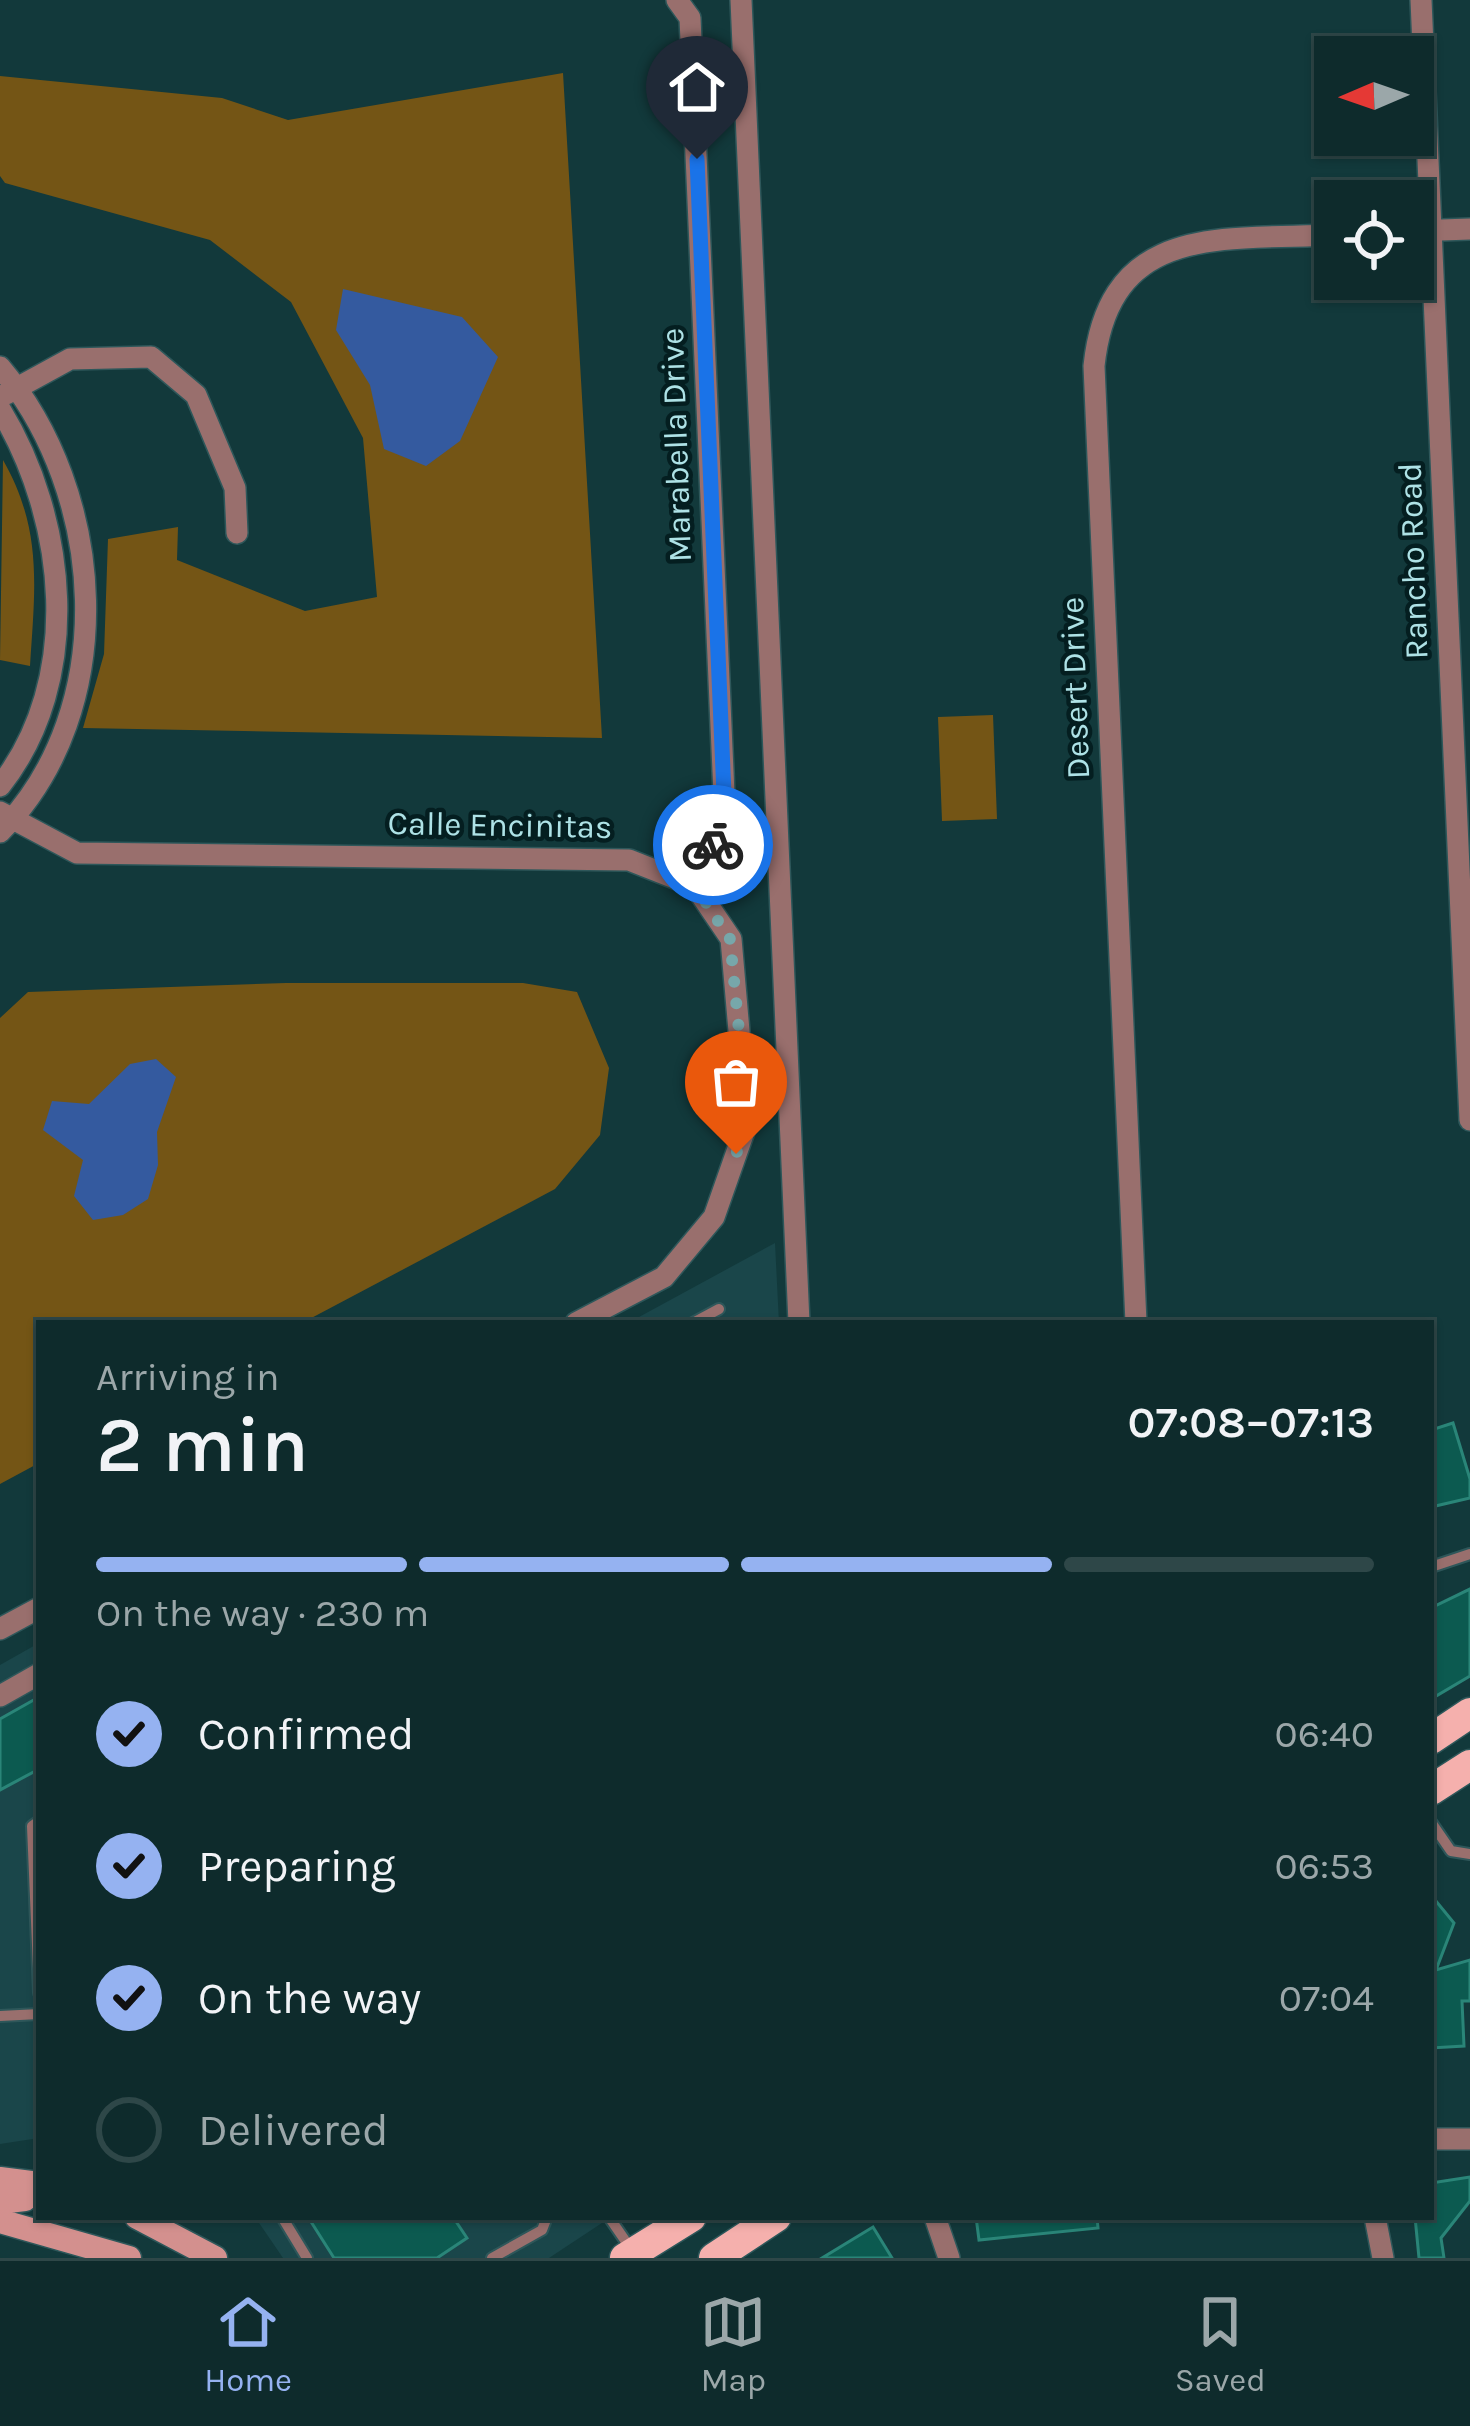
<!DOCTYPE html>
<html lang="en">
<head>
<meta charset="utf-8">
<style>
  :root { --surface:#0e2b2c; --page:#173334; --text:#f1f3f6; --muted:#9ba7a9; --line:#2e4748; --accent:#95b2f1 }
  body { margin:0; font-family:Karla,sans-serif; background:var(--page); color:var(--text); height:100vh; display:flex; flex-direction:column; font-size:45px; white-space:nowrap }
  * { box-sizing:border-box; margin:0 }
  p { font-size:39px; color:var(--muted) }
  .icon { flex:none; width:66px; height:66px; fill:none; stroke:currentColor; stroke-width:2; stroke-linecap:round; stroke-linejoin:round }
  .map { position:relative; flex:1; overflow:hidden }
  .drawer { position:absolute; left:36px; top:1320px; width:1398px; height:900px; display:flex; flex-direction:column; background:var(--surface); border-radius:0px; box-shadow:0 3px 9px #0004,0 0 0 3px var(--line) }
  .drawer>* { flex:none }
  .needle { width:78px; rotate:268deg }
  .tools { position:absolute; left:1314px; top:36px; display:grid; gap:24px }
  .tools a { display:grid; place-items:center; width:120px; height:120px; border-radius:0px; background:var(--surface); box-shadow:0 3px 9px #0004,0 0 0 3px var(--line); font-size:60px }
  .pin { position:absolute; display:grid; place-items:center; width:102px; height:102px; color:#fff; margin:-123px -51px; border-radius:50% 50% 50% 0; rotate:-45deg; box-shadow:0 0 12px #0007 }
  .pin .icon { rotate:45deg }
  .courier { position:absolute; display:grid; place-items:center; width:120px; height:120px; margin:-60px; border:9px solid #1a73e8; border-radius:50%; background:#fff; color:#222; box-shadow:0 3px 15px #0007 }
  .headline em { font-style:normal; font-weight:600 }
  .headline div { display:flex; flex-direction:column-reverse }
  .headline { display:flex; align-items:center; justify-content:space-between; height:204px; padding:0 60px }
  h1 { font-size:78px; font-weight:600; line-height:90px }
  .bar { display:grid; grid-template-columns:repeat(4,1fr); gap:18px 12px; align-content:center; height:144px; padding:0 60px }
  .bar i { height:15px; border-radius:9px; background:var(--line) }
  .bar .on { background:var(--accent) }
  .bar p { grid-column:span 4 }
  ol { padding:0 60px; list-style:none }
  li { display:flex; align-items:center; gap:36px; height:132px }
  li p { margin-inline-start:auto }
  li .icon { padding:12px; border-radius:50%; background:var(--accent); color:#111; stroke-width:4 }
  li:last-child { color:var(--muted) }
  li i { width:66px; height:66px; border:6px solid var(--line); border-radius:50% }
  .tabs { display:flex; justify-content:space-around; align-items:center; height:168px; border-top:3px solid var(--line); background:var(--surface); font-size:33px; color:var(--muted) }
  .tabs a { display:grid; justify-items:center; gap:6px }
  .tabs .on { color:var(--accent) }
  .map>svg:first-child { display:block }
  .built { fill:#1a464a }
  .green { fill:#745515 }
  .water { fill:#345a9f }
  .building { fill:#0c5a50; stroke:#2a8578; stroke-width:3 }
  .lines { fill:none; stroke-linecap:round; stroke-linejoin:round }
  .service-casing { stroke:#2e575a; stroke-width:14 }
  .minor-casing { stroke:#2e575a; stroke-width:24 }
  .secondary-casing { stroke:#2e575a; stroke-width:27 }
  .primary-casing { stroke:#2e575a; stroke-width:33 }
  .service { stroke:#996f6d; stroke-width:10 }
  .minor { stroke:#996f6d; stroke-width:21 }
  .secondary { stroke:#d3908e; stroke-width:24 }
  .primary { stroke:#f5b0ad; stroke-width:30 }
  .done { stroke:#77a7aa; stroke-width:12; stroke-dasharray:0 21.6 }
  .route { stroke:#1a73e8; stroke-width:15 }
  .labels { text-anchor:middle; dominant-baseline:central; stroke-width:9; stroke-linejoin:round; paint-order:stroke }
  .street-label { font-size:33px; fill:#aee2e6; stroke:#041e20 }
</style>
</head>
<body>
<div class="map">
<svg width="1470" height="2258" viewBox="0 0 1470 2258">
  <rect width="100%" height="100%" fill="#12393b"/>
  <path class="built" d="M775 1243 779 1323H628Z
    M39 1643V2138L0 2144V1665Z
    M255 2217H611L549 2258H283Z"/>
  <path class="green" d="M563 73 602 738 83 728 104 654 108 539 178 527 177 560 305 611 377 597 363 438 291 302 210 240 5 183 0 176V76L222 98 288 120Z
    M3 460C43 530 35 588 30 666L0 660Z
    M993 715 997 819 942 821 938 717Z
    M286 983H523L577 992 609 1068 600 1135 555 1189 302 1323H39V1463L0 1484V1018L28 992Z"/>
  <path class="water" d="M343 289 462 317 498 357 460 441 426 466 384 449 370 385 336 330Z
    M156 1059 176 1077 157 1132 158 1165 148 1199 123 1215 93 1220 74 1196 83 1160 43 1130 52 1101 89 1104 130 1064Z"/>
  <path class="building" d="M1453 1423 1470 1479V1498L1431 1507V1430Z
    M1470 1589V1676L1431 1699V1608Z
    M39 1697V1769L0 1790V1719Z
    M1431 1895 1454 1923 1436 1970 1470 1960V2001H1462L1464 2046 1431 2048Z
    M1470 2177V2201L1441 2238 1444 2258H1419L1415 2217H1431V2183Z
    M308 2217H453L467 2238 437 2258H334Z
    M976 2217H1097L1098 2228 979 2240Z
    M873 2227 892 2258H822Z"/>
  <g class="lines">
    <defs>
      <path id="service" d="M693 1323 719 1309
        M1431 1567 1470 1554
        M39 1821 32 1826 39 1993
        M1431 1822 1451 1851 1470 1854
        M0 2016 39 2014
        M282 2217 307 2258
        M609 2217 631 2249
        M492 2258 542 2230 547 2217"/>
      <path id="minor" d="M677 0 690 18 725 817 695 886
        M741 0 799 1323
        M1421 0 1470 1120
        M1413 231 1470 229
        M0 367C106 492 122 709 0 832
        M6 394 70 359 151 357 196 395 235 488 237 533
        M0 409C67 519 84 680 0 786
        M0 812 77 853 629 860 695 886 731 939 747 1123 714 1217 664 1277 576 1323
        M1136 1323 1094 366C1109 222 1223 240 1335 235
        M0 1629 39 1608
        M0 1696 39 1674
        M1431 2139H1470
        M935 2217 949 2258
        M1375 2217 1383 2258"/>
      <path id="secondary" d="M0 2179 39 2184
        M0 2202 25 2199 39 2184
        M137 2217 215 2258
        M0 2221 129 2258"/>
      <path id="primary" d="M1431 1739 1470 1713
        M1431 1790 1470 1765
        M625 2258 691 2217
        M714 2258 776 2217"/>
    </defs>
    <use href="#service" class="service-casing"/>
    <use href="#minor" class="minor-casing"/>
    <use href="#secondary" class="secondary-casing"/>
    <use href="#primary" class="primary-casing"/>
    <use href="#service" class="service"/>
    <use href="#minor" class="minor"/>
    <use href="#secondary" class="secondary"/>
    <use href="#primary" class="primary"/>
  </g>
  <g class="lines">
    <path class="done" d="M713 845 695 886 730 939 748 1123 736 1154"/>
    <path class="route" d="M697 159 725 818 713 845"/>
  </g>
  <g class="labels">
    <g class="street-label">
      <text transform="translate(676 445) rotate(-92)">Marabella Drive</text>
      <text transform="translate(1413 561) rotate(-92)">Rancho Road</text>
      <text transform="translate(1075 688) rotate(-92)">Desert Drive</text>
      <text transform="translate(500 825) rotate(1)">Calle Encinitas</text>
    </g>
  </g>
</svg>
<div class="tools">
<a><svg class="needle" viewBox="-14 -14 28 28"><path d="M0-13l5 13h-10z" fill="#e53935"/><path d="M0 13l5-13h-10z" fill="#9ba7a9"/></svg></a>
<a><svg class="icon" aria-label="locate" viewBox="0 0 24 24"><circle cx="12" cy="12" r="6"/><path d="M12 2v4M12 18v4M2 12h4M18 12h4"/></svg></a>
</div>
<div class="pin" style="left:736px;top:1154px;background:#ea580c"><svg class="icon" aria-label="bag" viewBox="0 0 24 24"><path d="M5 8h14l-1 12H6zM9 8a3 3 0 0 1 6 0"/></svg></div>
<div class="pin" style="left:697px;top:159px;background:#1f2937"><svg class="icon" aria-label="home" viewBox="0 0 24 24"><path d="M3 11l9-7 9 7M6 9v11h12V9"/></svg></div>
<div class="courier" style="left:713px;top:845px"><svg class="icon" aria-label="bike" viewBox="0 0 24 24"><circle cx="6" cy="16" r="4"/><circle cx="18" cy="16" r="4"/><path d="M6 16l4-8h5l3 8M10 8l3 8H6M13 5h3"/></svg></div>
<section class="drawer">
<div class="headline"><div><h1>2 min</h1><p>Arriving in</p></div><em>07:08–07:13</em></div>
<div class="bar"><i class="on"></i><i class="on"></i><i class="on"></i><i></i><p>On the way · 230 m</p></div>
<ol>
<li><svg class="icon" aria-label="check" viewBox="0 0 24 24"><path d="M5 12l5 5 9-10"/></svg>Confirmed<p>06:40</p></li>
<li><svg class="icon" aria-label="check" viewBox="0 0 24 24"><path d="M5 12l5 5 9-10"/></svg>Preparing<p>06:53</p></li>
<li><svg class="icon" aria-label="check" viewBox="0 0 24 24"><path d="M5 12l5 5 9-10"/></svg>On the way<p>07:04</p></li>
<li><i></i>Delivered</li>
</ol>
</section>
</div>
<nav class="tabs">
<a class="on"><svg class="icon" aria-label="home" viewBox="0 0 24 24"><path d="M3 11l9-7 9 7M6 9v11h12V9"/></svg>Home</a>
<a><svg class="icon" aria-label="map" viewBox="0 0 24 24"><path d="M3 6l6-2 6 2 6-2v14l-6 2-6-2-6 2zM9 4v14M15 6v14"/></svg>Map</a>
<a><svg class="icon" aria-label="saved" viewBox="0 0 24 24"><path d="M7 4h10v16l-5-4-5 4z"/></svg>Saved</a>
</nav>
</body>
</html>
